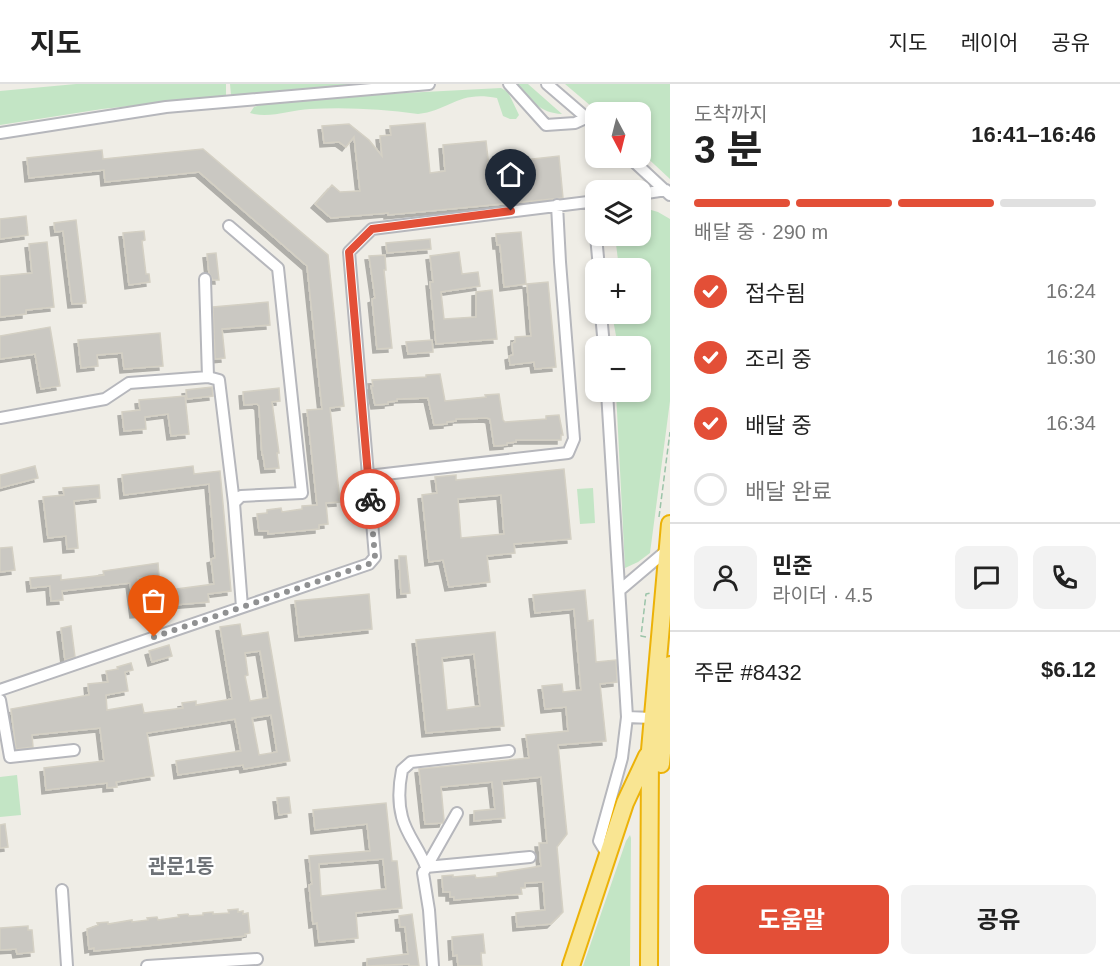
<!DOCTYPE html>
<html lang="ko">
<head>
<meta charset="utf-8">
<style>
  :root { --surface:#fff; --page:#f2f2f2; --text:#222; --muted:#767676; --line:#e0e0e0; --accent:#e34f37 }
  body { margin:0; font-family:Helvetica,"Noto Sans KR",sans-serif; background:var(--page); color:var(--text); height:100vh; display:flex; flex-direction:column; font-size:22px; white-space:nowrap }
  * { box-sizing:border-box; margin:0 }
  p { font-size:20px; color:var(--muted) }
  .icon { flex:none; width:33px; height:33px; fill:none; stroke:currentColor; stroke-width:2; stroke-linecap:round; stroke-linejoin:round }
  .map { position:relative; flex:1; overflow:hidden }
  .panel { display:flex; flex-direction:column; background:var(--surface); width:450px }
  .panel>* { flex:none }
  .needle { width:39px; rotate:173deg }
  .fabs { position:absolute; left:585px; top:18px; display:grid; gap:12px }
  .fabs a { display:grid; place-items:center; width:66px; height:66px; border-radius:12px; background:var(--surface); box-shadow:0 3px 9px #0003; font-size:30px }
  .pin { position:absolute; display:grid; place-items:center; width:51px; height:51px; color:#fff; margin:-62px -26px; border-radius:50% 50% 50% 0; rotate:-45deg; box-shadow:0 0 6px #0007 }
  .pin .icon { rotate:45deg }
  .courier { position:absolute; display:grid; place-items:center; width:60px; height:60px; margin:-30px; border:4px solid #e34f37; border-radius:50%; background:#fff; color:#222; box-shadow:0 2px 8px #0007 }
  .summary em { font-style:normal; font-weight:700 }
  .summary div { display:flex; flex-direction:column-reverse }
  .summary { display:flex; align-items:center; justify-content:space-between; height:102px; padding:0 24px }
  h1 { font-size:39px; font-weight:700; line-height:45px }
  .bar { display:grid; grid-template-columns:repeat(4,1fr); gap:9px 6px; align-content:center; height:72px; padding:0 24px }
  .bar i { height:8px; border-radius:4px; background:var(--line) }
  .bar .active { background:var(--accent) }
  .bar p { grid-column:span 4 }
  .line { display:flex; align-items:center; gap:15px; padding:0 24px; border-top:2px solid var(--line) }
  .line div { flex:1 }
  .round { display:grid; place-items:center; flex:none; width:63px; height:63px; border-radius:12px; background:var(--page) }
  ol { padding:0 24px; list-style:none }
  li { display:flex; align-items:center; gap:18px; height:66px }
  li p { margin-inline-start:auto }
  li .icon { padding:6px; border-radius:50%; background:var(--accent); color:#fff; stroke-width:4 }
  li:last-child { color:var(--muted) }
  li i { width:33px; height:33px; border:3px solid var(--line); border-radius:50% }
  .primary-button { display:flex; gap:12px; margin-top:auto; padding:12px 24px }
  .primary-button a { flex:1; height:69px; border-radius:12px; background:var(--accent); color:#fff; font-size:24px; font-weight:700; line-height:69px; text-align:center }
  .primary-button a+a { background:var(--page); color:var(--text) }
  header { display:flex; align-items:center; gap:36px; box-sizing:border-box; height:84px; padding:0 30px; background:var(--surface); border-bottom:2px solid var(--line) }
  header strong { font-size:28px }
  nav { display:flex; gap:33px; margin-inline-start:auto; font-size:21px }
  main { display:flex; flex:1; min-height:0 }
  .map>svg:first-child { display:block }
  .green { fill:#c3e5c5 }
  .building { fill:#cac8c2; stroke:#d4d0c4; stroke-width:1.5; fill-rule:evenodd; filter:url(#shadow) }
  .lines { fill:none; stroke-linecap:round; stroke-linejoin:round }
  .minor-casing { stroke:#b6b7bc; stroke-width:14 }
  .highway-casing { stroke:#ecb208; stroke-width:20 }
  .path { stroke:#9bc4a9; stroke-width:1.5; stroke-dasharray:6 3; stroke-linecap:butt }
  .minor { stroke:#fff; stroke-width:10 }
  .highway { stroke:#f9e592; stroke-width:16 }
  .done { stroke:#909192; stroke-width:6; stroke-dasharray:0 10.8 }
  .route { stroke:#e34f37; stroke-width:8 }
  .labels { text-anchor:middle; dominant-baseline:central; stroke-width:4.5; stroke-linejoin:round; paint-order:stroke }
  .quarter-label { font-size:20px; font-weight:bold; fill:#6e7277; stroke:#fff }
</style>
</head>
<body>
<header>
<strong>지도</strong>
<nav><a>지도</a><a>레이어</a><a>공유</a></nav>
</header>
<main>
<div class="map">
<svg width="670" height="882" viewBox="0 0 670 882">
  <defs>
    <filter id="shadow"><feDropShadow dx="-4" dy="4" stdDeviation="0" flood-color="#0004"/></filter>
  </defs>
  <rect width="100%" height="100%" fill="#efede6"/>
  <path class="green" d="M76 0H226V12L102 25 0 41V7Z
    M230 0H376L231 11Z
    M516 0H528L562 30C540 29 530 16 516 0Z
    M565 0H670V95L641 68 640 28H617L615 24 606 28H598Z
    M501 4 508 8 519 31 516 35H510L503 32 497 14C459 6 450 26 418 30 383 25 346 23 310 25 290 26 269 35 250 29L254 23 260 21 347 12Z
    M641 123 658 128 670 135V317L650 469 638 478 625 484 616 308H640V262H622L617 257 612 230H640V184H619L615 152H640Z
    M593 404 595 439 580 440 577 405Z
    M17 691 21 731 0 733V693Z
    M630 751 631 754 630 882H583L626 757Z"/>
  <path class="building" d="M425 39 430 89 445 87 443 61 486 57 489 83 524 79V76L559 72 563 114 388 131V129L331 134 315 120 332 101 340 108 360 107 354 53 346 63 339 58 324 59 322 42 349 40 369 56 382 72 380 52 391 51 390 42Z
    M203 65 328 171 344 322 330 324 340 418 326 419 328 440 319 441V445L268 450V447H259L257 430 267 429V426L281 424 282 428 302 425V422L317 421 307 326 322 325 307 182 199 88 105 98 104 86 29 94 27 74 102 66 103 75Z
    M26 132 28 151 0 155V135Z
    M76 136 86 219 72 220 63 147 55 148 54 139Z
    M144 147 145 156 142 157 146 190H149L150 198 129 201 123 149Z
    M521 148 526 200 504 203 500 161H497L496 150Z
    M430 155 431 165 387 169 386 159Z
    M47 158 54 223 26 226V230L0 233V192L32 189 29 160Z
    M459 168 462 190 478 188 480 202 441 208 444 235 476 233V208L492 206 497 255 436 260 430 198H433L430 172Z
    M216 169 219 196H213L209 189 207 170Z
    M385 171 386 186H384L392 264 377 265 372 215 375 214 369 172Z
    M548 198 556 283 535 285 534 278 510 281 509 272 513 271 512 259 515 258V253L531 252 527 200Z
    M268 218 270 241 222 245 225 274 215 275 213 223Z
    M50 243 60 302 41 305 35 270 0 275V252Z
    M160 249 163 282 124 285 122 269 97 271 98 282 81 284 78 256Z
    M432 256 433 268 408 270 406 258Z
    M440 290 445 317 486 313 485 311 499 310 503 336 505 338 546 335V332L559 331 563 351H561V356H516V358L507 359V361L494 362 490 335 487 334 456 335V337L447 338V340L434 341 428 314 397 315V317L388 318V320L375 321 371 302H373L372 296 426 293V291Z
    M212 303 213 312 187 315 186 306Z
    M279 304 280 317 272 318 279 369H277L279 384 265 385 263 371H262L259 322 257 320 244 321 243 308Z
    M185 312 189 350 171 352 168 330 145 333 146 345 124 347 122 328 140 326 139 316Z
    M35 382 38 394 0 404V391Z
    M193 382 194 390 220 387 231 507 208 510 209 518 149 523 148 516 178 512 177 505 214 500 211 475 215 474 209 400 124 411 122 391Z
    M564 385 571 455 514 460 515 469 487 472 490 498 449 503 443 476 429 478 422 411 437 409 435 393 456 391V396ZM501 411 504 450 461 454 458 415Z
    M99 401 100 414 74 417 78 464 67 465 66 452 48 454 43 413 64 411 63 404Z
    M12 463 15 486 0 488V464Z
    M399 472H406L410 509 401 510Z
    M158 479 159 492 138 494 140 513 144 512 146 529 134 530 130 499 62 507 63 516 51 517 50 502 31 504 30 494 61 491V496L104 491 103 487Z
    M585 506 588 537 593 536 596 578 616 576 617 598 600 600 606 657 558 661 567 750 557 763 563 828 551 840 517 843 516 829 545 826 543 798 525 799V804H521L522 810 454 816V813H450V808H443L442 792 453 791V793L475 791 476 794 497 792V789L541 782 539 759H547L541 693 502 697 505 734 474 737V727L495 725 492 698 441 703 444 736 443 739 425 740 419 685 529 674 526 651 568 647 566 623 545 625 542 602 562 600 563 608 581 606 574 525 535 529 533 511Z
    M369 510 372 545 299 553 295 517Z
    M240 540 242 552 268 548 290 677 244 685 243 681 178 691 176 677 241 667 235 635 147 649 154 692 116 698 117 703 107 704V699L46 706 44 684 104 677 100 644 32 651 33 663 16 665 11 625 89 611 88 600 108 598 106 587 118 585 117 583 131 579 133 586 125 588 128 607 106 611 107 626 142 620 144 629 183 624 182 619 196 617V621L232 615 220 543ZM260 567 268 614 250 617 245 592 248 591 245 569ZM271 631 277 668 259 671 252 634Z
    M71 542 75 573 65 576 61 544Z
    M495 548 504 642 426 649 416 556ZM474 570 480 622 447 626 442 574Z
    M169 561 172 572 152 578 149 567Z
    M289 713 291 729 279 731 277 714Z
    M386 719 392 777H397L402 824 356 829 358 854 319 858 317 839 313 840 309 801 312 800 309 772 370 767 367 740 315 746 313 726ZM383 775 386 805 321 812 319 780Z
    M5 740 8 763 0 764V741Z
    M238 825V828L243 827V830L248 829 250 849 245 850V852L94 867V864L89 865 87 845 98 841 97 839 108 838V840L132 836V838L148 836 147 834 157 833 158 836 179 833 178 831 188 830 189 832 203 831V829L213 828V830L229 829 228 826Z
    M412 830 419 882H409V880L367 882V875L408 870 405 843H400L399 832Z
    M28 842V846H32L34 868 17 870 16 865 0 866V844Z
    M483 850 485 869H481L482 882H458L457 871 453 872 452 853Z"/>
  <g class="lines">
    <defs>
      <path id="minor" d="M509 0 546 41 575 39 586 34
        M547 0 596 42
        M0 49 166 23 429 0
        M630 74 670 111
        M640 110 666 106
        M594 117 596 139
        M229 142 278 184 302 409 241 412 234 419
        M596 152 599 184
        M205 195 208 293
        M601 230 604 262
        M607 308 627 633 622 674 599 757 608 772
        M0 334 105 315 129 299 208 293 219 296 234 419 242 523
        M368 392 568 369 574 355 560 178 557 121
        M620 506 666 467
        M0 606 369 480 375 473 349 168 372 145 596 117
        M0 616 10 673 74 666
        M627 633 652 634
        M509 667 411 678 402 686C399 701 398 718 402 733 406 750 420 766 426 783L530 773
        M62 806 67 882
        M147 882 257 875
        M433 882 429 826 423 789 457 729"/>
      <path id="highway" d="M661 680 670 581
        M571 882 625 719 647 672
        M649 882 650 666 670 440"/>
    </defs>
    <use href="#minor" class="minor-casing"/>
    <use href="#highway" class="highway-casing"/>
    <path class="path" d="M659 433 670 348
      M646 553 641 552 646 510 651 509"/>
    <use href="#minor" class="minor"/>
    <use href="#highway" class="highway"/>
  </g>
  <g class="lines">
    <path class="done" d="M154 553 369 480 375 473 370 415"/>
    <path class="route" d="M370 415 349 168 372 145 511 127"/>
  </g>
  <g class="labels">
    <g class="quarter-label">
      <text x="181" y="782">관문1동</text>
    </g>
  </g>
</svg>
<div class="fabs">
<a><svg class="needle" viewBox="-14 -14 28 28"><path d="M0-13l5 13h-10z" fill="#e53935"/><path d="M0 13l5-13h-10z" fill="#767676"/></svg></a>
<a><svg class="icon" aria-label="layers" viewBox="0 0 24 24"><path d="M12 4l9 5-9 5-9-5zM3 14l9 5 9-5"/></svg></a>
<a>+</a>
<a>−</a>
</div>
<div class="pin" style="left:154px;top:553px;background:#ea580c"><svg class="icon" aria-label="bag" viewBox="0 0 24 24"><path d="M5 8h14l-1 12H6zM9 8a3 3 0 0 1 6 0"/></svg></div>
<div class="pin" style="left:511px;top:127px;background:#1f2937"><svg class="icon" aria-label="home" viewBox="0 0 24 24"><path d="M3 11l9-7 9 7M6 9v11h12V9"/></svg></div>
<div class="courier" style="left:370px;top:415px"><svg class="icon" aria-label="bike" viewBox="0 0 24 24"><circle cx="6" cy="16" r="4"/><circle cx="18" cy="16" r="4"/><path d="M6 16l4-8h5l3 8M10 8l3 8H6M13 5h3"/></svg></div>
</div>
<section class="panel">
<div class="summary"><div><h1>3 분</h1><p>도착까지</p></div><em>16:41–16:46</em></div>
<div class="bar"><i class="active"></i><i class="active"></i><i class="active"></i><i></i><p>배달 중 · 290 m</p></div>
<ol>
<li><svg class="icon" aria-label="check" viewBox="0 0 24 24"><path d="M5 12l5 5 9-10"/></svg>접수됨<p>16:24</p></li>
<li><svg class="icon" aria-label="check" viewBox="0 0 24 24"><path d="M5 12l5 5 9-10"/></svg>조리 중<p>16:30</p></li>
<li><svg class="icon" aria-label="check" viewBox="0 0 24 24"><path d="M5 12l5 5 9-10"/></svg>배달 중<p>16:34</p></li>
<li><i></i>배달 완료</li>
</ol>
<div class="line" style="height:108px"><a class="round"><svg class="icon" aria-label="person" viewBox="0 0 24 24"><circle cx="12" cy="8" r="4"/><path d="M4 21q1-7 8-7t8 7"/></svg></a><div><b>민준</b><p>라이더 · 4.5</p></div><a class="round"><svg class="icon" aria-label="chat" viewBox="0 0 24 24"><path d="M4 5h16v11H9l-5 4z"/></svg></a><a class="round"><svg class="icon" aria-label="phone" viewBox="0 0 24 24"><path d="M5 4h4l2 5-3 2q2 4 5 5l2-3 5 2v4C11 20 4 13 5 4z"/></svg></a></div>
<div class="line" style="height:78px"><div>주문 #8432</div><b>$6.12</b></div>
<div class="primary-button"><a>도움말</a><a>공유</a></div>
</section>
</main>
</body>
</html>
